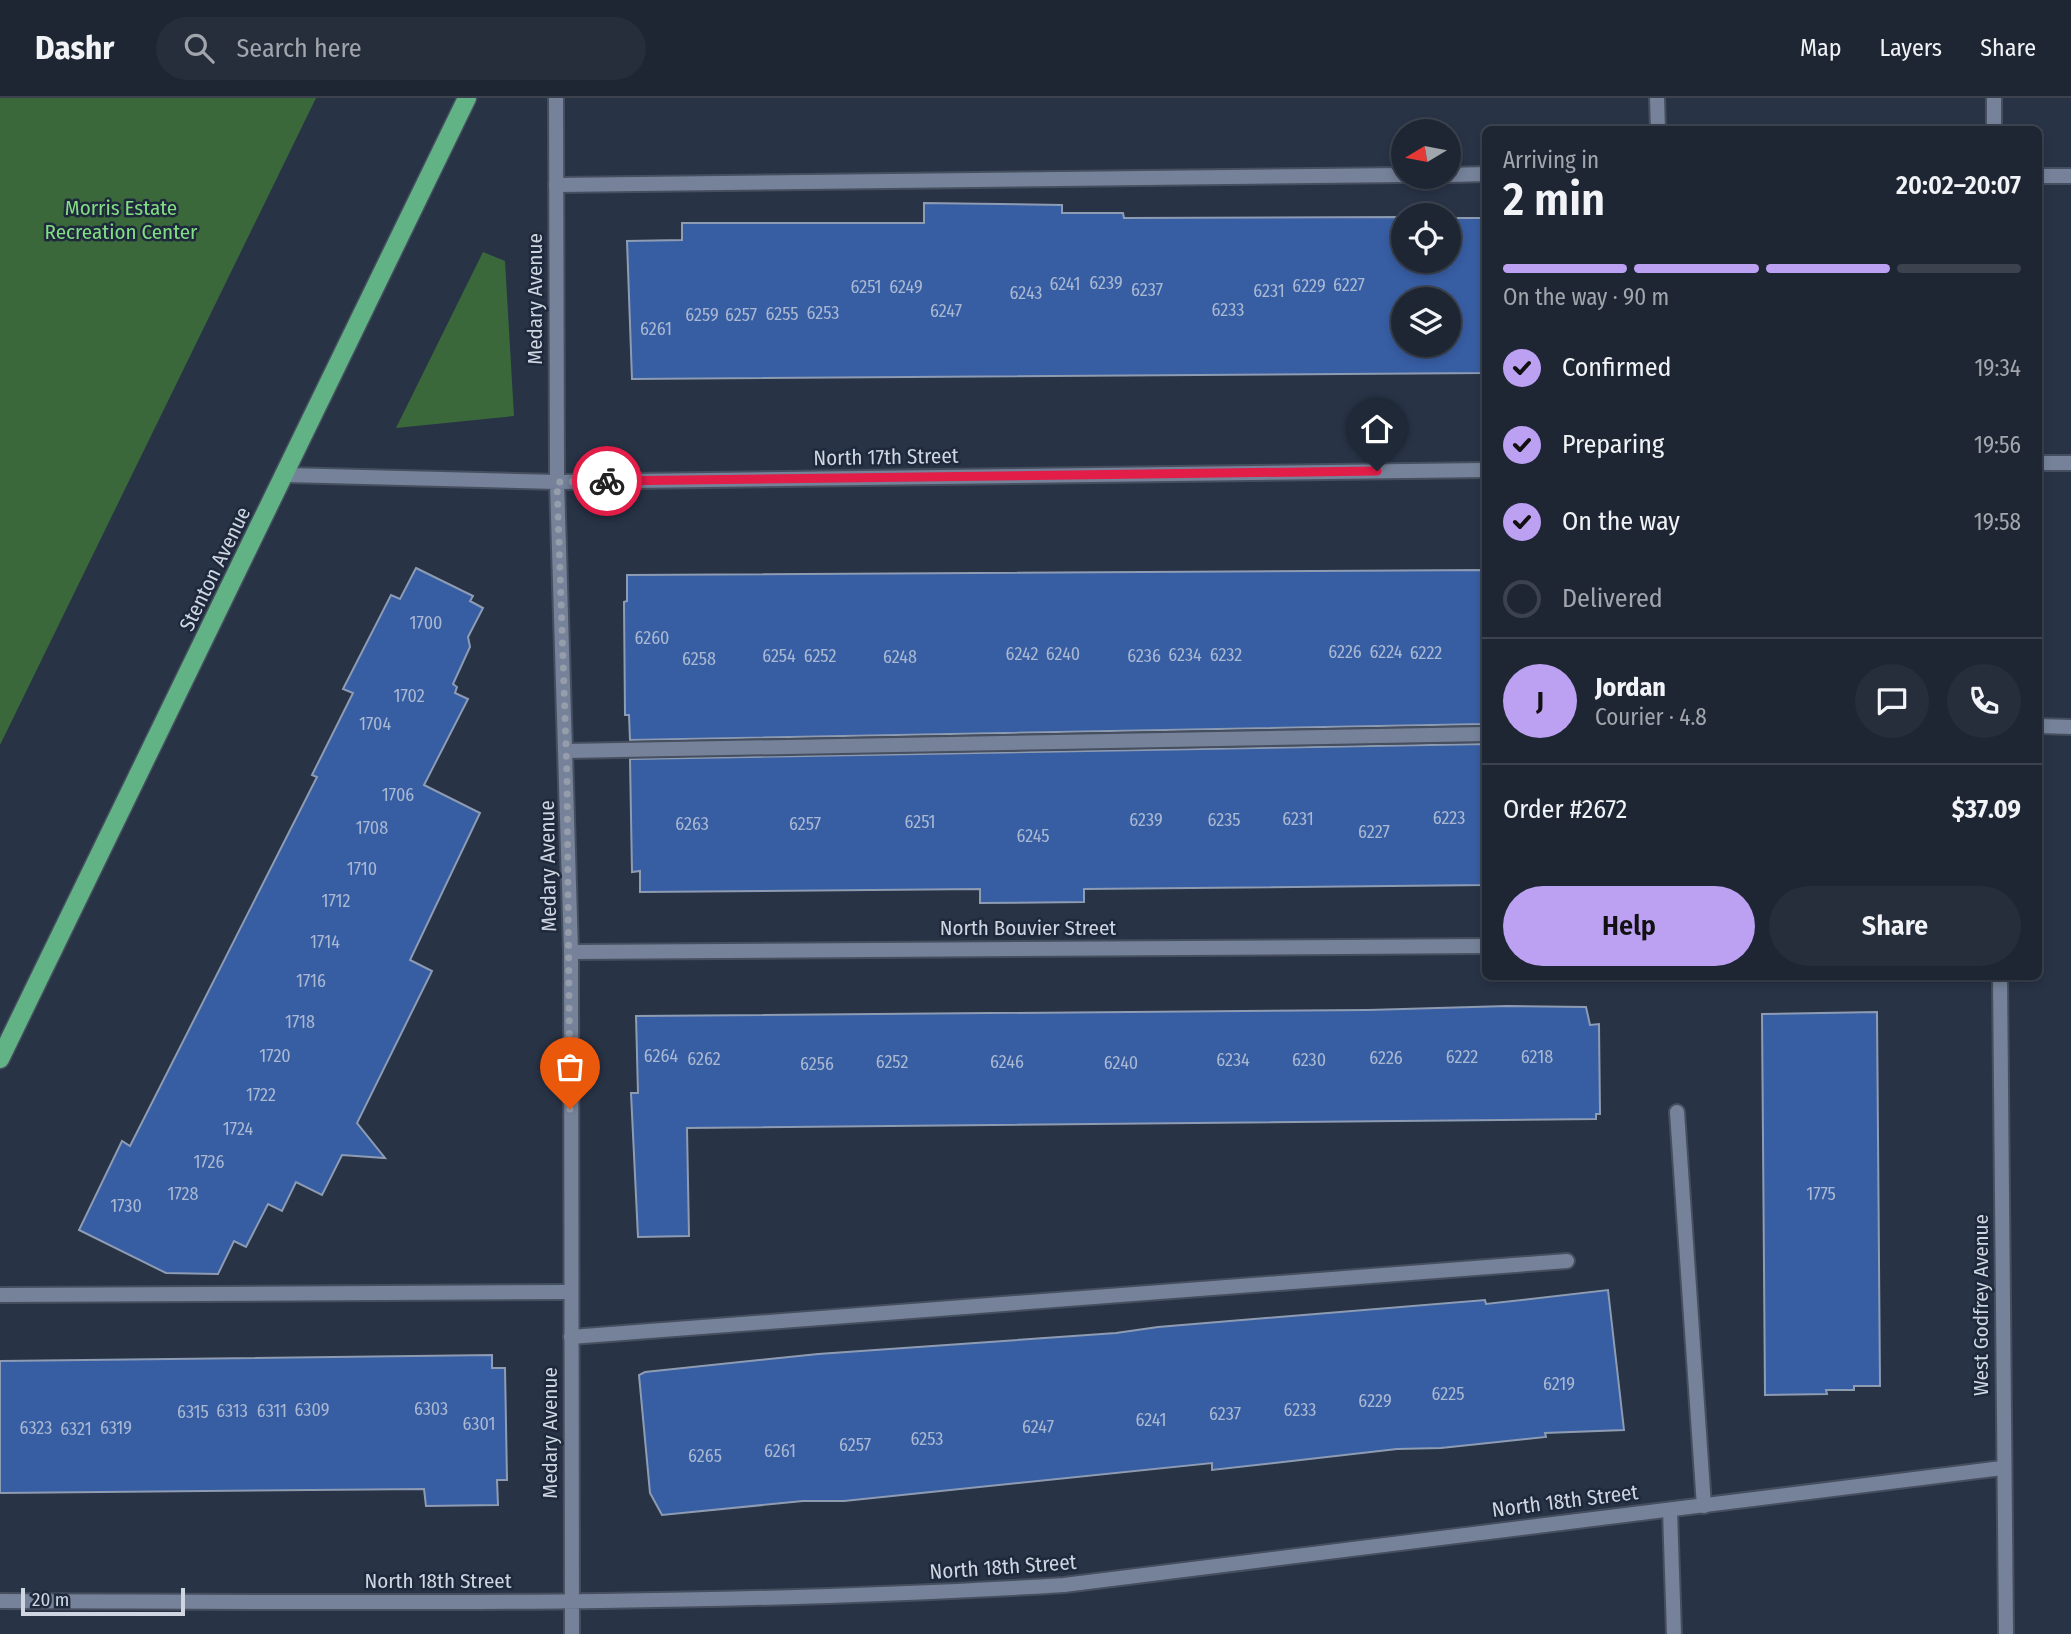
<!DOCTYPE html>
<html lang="en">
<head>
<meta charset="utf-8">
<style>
  :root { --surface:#1e2634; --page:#262e3c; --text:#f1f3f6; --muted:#a1a5ac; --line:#3c434f; --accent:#bca0f2 }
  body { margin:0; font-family:"Fira Sans Condensed",sans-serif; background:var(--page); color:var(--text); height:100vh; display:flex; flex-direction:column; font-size:26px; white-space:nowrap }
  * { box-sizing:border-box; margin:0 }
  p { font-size:23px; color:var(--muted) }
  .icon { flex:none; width:38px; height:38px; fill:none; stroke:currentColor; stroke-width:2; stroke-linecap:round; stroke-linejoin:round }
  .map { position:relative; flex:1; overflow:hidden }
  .sheet { position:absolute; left:1482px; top:28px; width:560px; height:854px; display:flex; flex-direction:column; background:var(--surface); border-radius:10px; box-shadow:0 4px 10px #0003,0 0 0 2px var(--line) }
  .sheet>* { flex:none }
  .needle { width:46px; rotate:260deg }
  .tools { position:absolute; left:1391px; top:21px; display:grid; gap:14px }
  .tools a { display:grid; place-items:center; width:70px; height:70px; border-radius:50%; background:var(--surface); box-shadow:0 4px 10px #0003,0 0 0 2px var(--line); font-size:35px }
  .scale { position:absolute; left:21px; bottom:18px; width:164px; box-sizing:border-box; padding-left:7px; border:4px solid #cfd6e2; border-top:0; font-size:19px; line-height:24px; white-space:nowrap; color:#cfd6e2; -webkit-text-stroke:5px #1e293c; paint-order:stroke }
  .pin { position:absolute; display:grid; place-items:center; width:60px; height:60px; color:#fff; margin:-72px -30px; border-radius:50% 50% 50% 0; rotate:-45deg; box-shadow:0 0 7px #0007 }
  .pin .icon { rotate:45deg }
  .courier { position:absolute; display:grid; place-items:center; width:70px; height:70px; margin:-35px; border:5px solid #e11d48; border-radius:50%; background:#fff; color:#222; box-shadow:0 2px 9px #0007 }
  .head em { font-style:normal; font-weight:600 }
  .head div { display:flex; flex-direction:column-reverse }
  .head { display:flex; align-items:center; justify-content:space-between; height:119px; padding:0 21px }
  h1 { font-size:46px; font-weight:600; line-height:52px }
  .bar { display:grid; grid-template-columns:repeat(4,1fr); gap:10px 7px; align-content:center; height:84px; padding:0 21px }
  .bar i { height:9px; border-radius:5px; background:var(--line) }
  .bar .selected { background:var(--accent) }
  .bar p { grid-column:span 4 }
  .line { display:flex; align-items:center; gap:18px; padding:0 21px; border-top:2px solid var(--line) }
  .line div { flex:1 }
  .round { display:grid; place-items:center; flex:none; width:74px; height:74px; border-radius:37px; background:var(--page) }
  ol { padding:0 21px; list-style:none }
  li { display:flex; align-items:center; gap:21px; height:77px }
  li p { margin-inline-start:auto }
  li .icon { padding:7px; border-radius:50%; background:var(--accent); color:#111; stroke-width:4 }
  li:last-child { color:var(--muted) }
  li i { width:38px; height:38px; border:4px solid var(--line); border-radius:50% }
  .button { display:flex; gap:14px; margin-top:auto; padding:14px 21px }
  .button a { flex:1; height:80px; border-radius:42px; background:var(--accent); color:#111; font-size:28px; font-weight:600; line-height:80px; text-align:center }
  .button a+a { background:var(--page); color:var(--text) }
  header { display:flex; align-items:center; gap:42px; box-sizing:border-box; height:98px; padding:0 35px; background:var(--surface); border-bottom:2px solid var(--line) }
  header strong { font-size:33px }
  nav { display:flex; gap:38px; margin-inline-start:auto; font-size:24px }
  .search { width:490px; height:63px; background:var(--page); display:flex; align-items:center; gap:18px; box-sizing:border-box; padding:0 24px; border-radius:38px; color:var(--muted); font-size:26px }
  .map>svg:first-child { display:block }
  .green { fill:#3a683b }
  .building { fill:#375da3; stroke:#8e9cb3; stroke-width:2; fill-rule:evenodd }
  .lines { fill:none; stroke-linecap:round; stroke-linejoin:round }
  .lane-casing { stroke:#464f5f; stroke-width:18 }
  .street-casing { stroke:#464f5f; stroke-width:18 }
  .primary-casing { stroke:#464f5f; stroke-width:21 }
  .lane { stroke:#758299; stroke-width:14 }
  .street { stroke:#758299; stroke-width:14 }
  .primary { stroke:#61b285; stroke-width:18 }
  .done { stroke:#959dab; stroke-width:7; stroke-dasharray:0 12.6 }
  .route { stroke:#e11d48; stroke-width:9 }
  .labels { text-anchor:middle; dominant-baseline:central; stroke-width:5; stroke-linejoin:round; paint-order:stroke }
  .number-label { font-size:18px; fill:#a9b8d2 }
  .park-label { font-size:21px; fill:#83dd83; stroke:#1e293c }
  .street-label { font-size:21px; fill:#cfd6e2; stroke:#1e293c }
</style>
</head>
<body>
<header>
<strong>Dashr</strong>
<div class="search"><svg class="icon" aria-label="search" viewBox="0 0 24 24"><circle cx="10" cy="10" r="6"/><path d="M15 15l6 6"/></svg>Search here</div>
<nav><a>Map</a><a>Layers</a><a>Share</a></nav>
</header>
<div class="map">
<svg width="2071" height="1536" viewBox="0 0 2071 1536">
  <rect width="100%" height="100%" fill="#283346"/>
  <path class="green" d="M0 0H316L0 647Z
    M483 154 505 163 514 318 396 330Z"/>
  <path class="building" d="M924 105 1062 107V115H1123L1124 120 1404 119V163H1449V120H1486V275L632 281 627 143 682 142V125H924ZM1404 201H1449V247H1404Z
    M416 470 473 498 470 503 483 510 468 539 470 549 453 586 457 589 455 595 468 601 424 687 480 715 410 862 432 873 357 1025 385 1060 342 1057 322 1097 296 1084 282 1113 268 1106 246 1149 234 1143 218 1176 166 1175 79 1132 122 1043 130 1048 317 679 312 677 353 595 343 591 391 497 400 501Z
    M1486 472V626L630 642 629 617H625L624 504 627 503V477Z
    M1486 646V787L1084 791V804L980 805V791L640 794V773L632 774 630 661Z
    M1507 908 1586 909 1590 927 1599 926 1600 1016H1596V1021L687 1030 689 1138 638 1139 631 995H638L636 918 1368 912Z
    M1877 914 1880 1288H1854V1292H1826L1827 1296 1765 1297 1762 916Z
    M1608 1192 1624 1332 1545 1335 1546 1339 1441 1350 1397 1351 1212 1372V1365L844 1403H803L662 1417 650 1395 639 1277 645 1274 818 1256 1116 1235 1158 1229 1485 1202 1486 1206Z
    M492 1257V1270H505L507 1382H497L498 1407 426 1408 424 1391 0 1395V1263Z"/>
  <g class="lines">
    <defs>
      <path id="lane" d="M1657 0 1658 32
        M1449 77 1486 76
        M2039 78H2071
        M556 87 1404 77
        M2039 628 2071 629
        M567 653 1486 636
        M1677 1014 1704 1408
        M0 1197 569 1194
        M571 1239 1567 1163
        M1670 1412 1674 1536"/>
      <path id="street" d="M556 0 557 384 571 854 572 1536
        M1994 32V0
        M2039 365H2071
        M286 377 557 384 1486 372
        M571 854 1486 848
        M2000 878 2006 1536
        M0 1503C355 1504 710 1509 1064 1487L2002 1370"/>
      <path id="primary" d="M0 961 467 0"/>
    </defs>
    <use href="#lane" class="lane-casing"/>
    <use href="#street" class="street-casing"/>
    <use href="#primary" class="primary-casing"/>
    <use href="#lane" class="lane"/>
    <use href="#street" class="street"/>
    <use href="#primary" class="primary"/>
  </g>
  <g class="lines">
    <path class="done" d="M570 1011 567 678 557 384 607 383"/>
    <path class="route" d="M607 383 1377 373"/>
  </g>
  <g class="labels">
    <g class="number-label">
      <text x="1106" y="185">6239</text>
      <text x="1065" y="186">6241</text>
      <text x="1349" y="187">6227</text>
      <text x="1309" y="188">6229</text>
      <text x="866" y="189">6251</text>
      <text x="906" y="189">6249</text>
      <text x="1147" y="192">6237</text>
      <text x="1269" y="193">6231</text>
      <text x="1026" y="195">6243</text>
      <text x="1228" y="212">6233</text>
      <text x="946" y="213">6247</text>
      <text x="823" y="215">6253</text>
      <text x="782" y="216">6255</text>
      <text x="702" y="217">6259</text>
      <text x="741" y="217">6257</text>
      <text x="656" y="231">6261</text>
      <text x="426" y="525">1700</text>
      <text x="652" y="540">6260</text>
      <text x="1345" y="554">6226</text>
      <text x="1386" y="554">6224</text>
      <text x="1426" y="555">6222</text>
      <text x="1022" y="556">6242</text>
      <text x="1063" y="556">6240</text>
      <text x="1185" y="557">6234</text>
      <text x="1226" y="557">6232</text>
      <text x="779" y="558">6254</text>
      <text x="820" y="558">6252</text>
      <text x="1144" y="558">6236</text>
      <text x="900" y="559">6248</text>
      <text x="699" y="561">6258</text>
      <text x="409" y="598">1702</text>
      <text x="375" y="626">1704</text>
      <text x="398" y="697">1706</text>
      <text x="1449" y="720">6223</text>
      <text x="1298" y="721">6231</text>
      <text x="1146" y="722">6239</text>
      <text x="1224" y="722">6235</text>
      <text x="920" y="724">6251</text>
      <text x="692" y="726">6263</text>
      <text x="805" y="726">6257</text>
      <text x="372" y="730">1708</text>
      <text x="1374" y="734">6227</text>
      <text x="1033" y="738">6245</text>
      <text x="362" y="771">1710</text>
      <text x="336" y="803">1712</text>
      <text x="325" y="844">1714</text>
      <text x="311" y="883">1716</text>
      <text x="300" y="924">1718</text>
      <text x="275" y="958">1720</text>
      <text x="661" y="958">6264</text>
      <text x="1462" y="959">6222</text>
      <text x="1537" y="959">6218</text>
      <text x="1386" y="960">6226</text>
      <text x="704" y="961">6262</text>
      <text x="1233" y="962">6234</text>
      <text x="1309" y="962">6230</text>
      <text x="892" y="964">6252</text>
      <text x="1007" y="964">6246</text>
      <text x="1121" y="965">6240</text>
      <text x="817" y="966">6256</text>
      <text x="261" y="997">1722</text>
      <text x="238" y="1031">1724</text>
      <text x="209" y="1064">1726</text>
      <text x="183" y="1096">1728</text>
      <text x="1821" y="1096">1775</text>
      <text x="126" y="1108">1730</text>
      <text x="1559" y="1286">6219</text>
      <text x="1448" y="1296">6225</text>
      <text x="1375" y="1303">6229</text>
      <text x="431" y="1311">6303</text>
      <text x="312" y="1312">6309</text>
      <text x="1300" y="1312">6233</text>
      <text x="232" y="1313">6313</text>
      <text x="272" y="1313">6311</text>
      <text x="193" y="1314">6315</text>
      <text x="1225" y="1316">6237</text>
      <text x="1151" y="1322">6241</text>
      <text x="479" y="1326">6301</text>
      <text x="1038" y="1329">6247</text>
      <text x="36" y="1330">6323</text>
      <text x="116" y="1330">6319</text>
      <text x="76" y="1331">6321</text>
      <text x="927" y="1341">6253</text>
      <text x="855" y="1347">6257</text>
      <text x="780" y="1353">6261</text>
      <text x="705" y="1358">6265</text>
    </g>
    <g class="park-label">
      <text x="121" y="110">Morris Estate<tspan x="121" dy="24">Recreation Center</tspan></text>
    </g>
    <g class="street-label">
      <text transform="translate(535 201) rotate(-90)">Medary Avenue</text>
      <text transform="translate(886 359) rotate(-1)">North 17th Street</text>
      <text transform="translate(215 471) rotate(-64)">Stenton Avenue</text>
      <text transform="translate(548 768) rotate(-91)">Medary Avenue</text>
      <text x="1028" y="830">North Bouvier Street</text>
      <text transform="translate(1981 1207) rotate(-90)">West Godfrey Avenue</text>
      <text transform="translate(550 1335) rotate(-90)">Medary Avenue</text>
      <text transform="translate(1565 1403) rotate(-7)">North 18th Street</text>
      <text transform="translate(1003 1469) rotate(-4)">North 18th Street</text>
      <text x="438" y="1483">North 18th Street</text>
    </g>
  </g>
</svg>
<div class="tools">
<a><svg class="needle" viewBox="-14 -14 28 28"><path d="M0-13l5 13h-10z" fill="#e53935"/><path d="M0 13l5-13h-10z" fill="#a1a5ac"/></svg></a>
<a><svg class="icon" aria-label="locate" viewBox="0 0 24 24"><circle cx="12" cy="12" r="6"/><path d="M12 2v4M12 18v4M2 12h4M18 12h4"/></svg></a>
<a><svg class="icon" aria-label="layers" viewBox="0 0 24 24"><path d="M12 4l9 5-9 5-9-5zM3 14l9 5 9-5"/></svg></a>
</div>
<div class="scale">20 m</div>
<div class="pin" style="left:570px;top:1011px;background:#ea580c"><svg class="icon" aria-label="bag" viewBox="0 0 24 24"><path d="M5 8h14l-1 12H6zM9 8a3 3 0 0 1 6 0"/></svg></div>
<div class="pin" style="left:1377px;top:373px;background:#1f2937"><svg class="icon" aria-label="home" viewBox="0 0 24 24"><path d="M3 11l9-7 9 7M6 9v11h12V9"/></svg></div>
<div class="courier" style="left:607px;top:383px"><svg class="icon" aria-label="bike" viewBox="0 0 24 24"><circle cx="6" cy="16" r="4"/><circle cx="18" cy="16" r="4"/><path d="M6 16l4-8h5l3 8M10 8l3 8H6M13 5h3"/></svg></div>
<section class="sheet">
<div class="head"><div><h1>2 min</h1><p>Arriving in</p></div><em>20:02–20:07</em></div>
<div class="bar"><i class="selected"></i><i class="selected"></i><i class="selected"></i><i></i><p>On the way · 90 m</p></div>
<ol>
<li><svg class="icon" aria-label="check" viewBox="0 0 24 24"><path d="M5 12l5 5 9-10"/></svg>Confirmed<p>19:34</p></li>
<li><svg class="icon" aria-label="check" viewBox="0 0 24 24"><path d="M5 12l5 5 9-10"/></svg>Preparing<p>19:56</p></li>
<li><svg class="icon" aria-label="check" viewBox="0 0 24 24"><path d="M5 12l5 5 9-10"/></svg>On the way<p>19:58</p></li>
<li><i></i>Delivered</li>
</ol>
<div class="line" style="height:126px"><b class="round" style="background:var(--accent);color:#111">J</b><div><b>Jordan</b><p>Courier · 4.8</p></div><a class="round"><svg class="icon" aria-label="chat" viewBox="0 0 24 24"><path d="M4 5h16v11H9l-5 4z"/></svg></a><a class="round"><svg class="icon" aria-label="phone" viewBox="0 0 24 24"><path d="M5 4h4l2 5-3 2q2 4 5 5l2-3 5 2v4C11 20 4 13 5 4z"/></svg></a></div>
<div class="line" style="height:91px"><div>Order #2672</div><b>$37.09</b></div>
<div class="button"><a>Help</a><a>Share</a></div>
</section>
</div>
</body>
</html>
